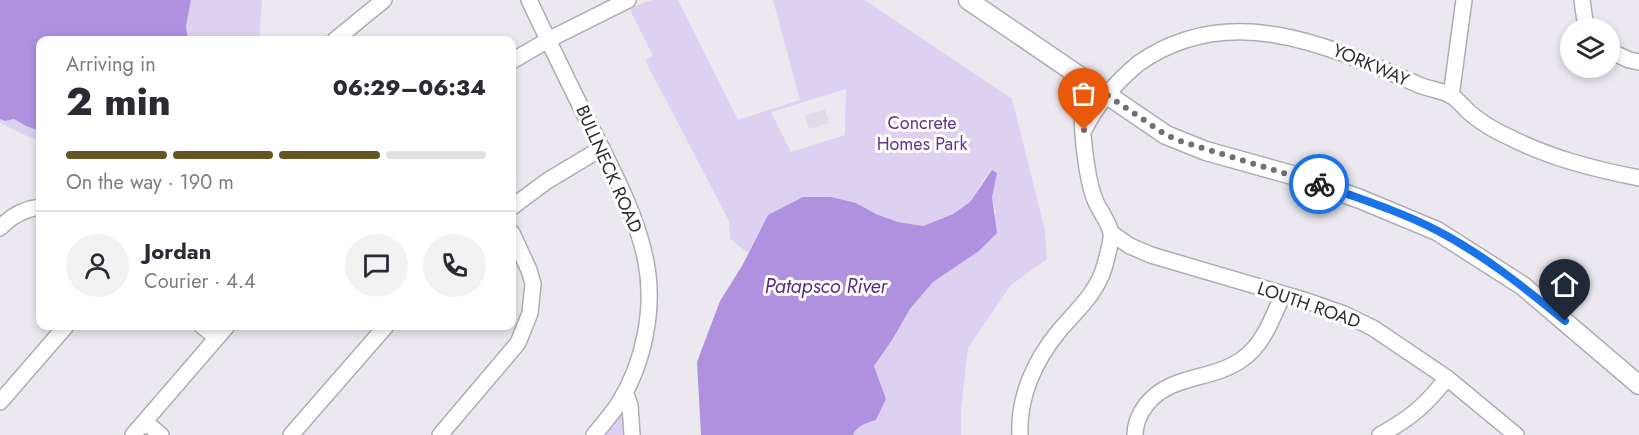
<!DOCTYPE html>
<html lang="en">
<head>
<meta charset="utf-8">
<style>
  :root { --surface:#fff; --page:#f2f2f3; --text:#2b2b33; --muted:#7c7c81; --line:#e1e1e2; --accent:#655522 }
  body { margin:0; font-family:Jost,sans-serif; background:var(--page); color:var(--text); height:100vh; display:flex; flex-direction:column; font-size:22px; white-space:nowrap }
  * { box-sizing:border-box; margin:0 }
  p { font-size:20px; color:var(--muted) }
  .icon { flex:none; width:33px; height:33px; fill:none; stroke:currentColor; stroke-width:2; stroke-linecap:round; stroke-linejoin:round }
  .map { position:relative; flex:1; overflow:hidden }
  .side { position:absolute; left:36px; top:36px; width:480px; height:294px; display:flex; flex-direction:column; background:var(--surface); border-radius:12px; box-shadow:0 3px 9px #0003 }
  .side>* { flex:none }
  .fabs { position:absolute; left:1560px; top:18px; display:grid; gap:12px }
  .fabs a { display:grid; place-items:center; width:60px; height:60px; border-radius:50%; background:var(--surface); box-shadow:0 3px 9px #0003; font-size:30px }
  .pin { position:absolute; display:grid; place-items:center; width:51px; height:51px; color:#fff; margin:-62px -26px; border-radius:50% 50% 50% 0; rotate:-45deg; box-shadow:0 0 6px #0007 }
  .pin .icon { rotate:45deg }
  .courier { position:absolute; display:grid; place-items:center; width:60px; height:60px; margin:-30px; border:4px solid #1a73e8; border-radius:50%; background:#fff; color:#222; box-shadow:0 2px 8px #0007 }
  .head em { font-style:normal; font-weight:800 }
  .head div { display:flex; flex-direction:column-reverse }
  .head { display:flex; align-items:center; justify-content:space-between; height:102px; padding:0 30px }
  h1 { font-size:39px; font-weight:800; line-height:45px }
  .bar { display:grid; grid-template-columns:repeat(4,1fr); gap:9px 6px; align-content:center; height:72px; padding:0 30px }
  .bar i { height:8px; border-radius:4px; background:var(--line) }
  .bar .selected { background:var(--accent) }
  .bar p { grid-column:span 4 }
  .line { display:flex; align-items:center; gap:15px; padding:0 30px; border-top:2px solid var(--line) }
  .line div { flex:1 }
  .round { display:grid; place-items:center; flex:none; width:63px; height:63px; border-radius:32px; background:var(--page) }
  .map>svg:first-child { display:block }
  .built { fill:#dfdbe8 }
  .green { fill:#ddd1f2; fill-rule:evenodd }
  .water { fill:#af91e0 }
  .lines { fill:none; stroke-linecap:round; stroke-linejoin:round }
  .minor-casing { stroke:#aeadb2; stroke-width:18 }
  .major-casing { stroke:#aeadb2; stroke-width:21 }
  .minor { stroke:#fff; stroke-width:15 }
  .major { stroke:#fff; stroke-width:18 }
  .done { stroke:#706f73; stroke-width:6; stroke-dasharray:0 10.8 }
  .route { stroke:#1a73e8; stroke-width:8 }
  .labels { text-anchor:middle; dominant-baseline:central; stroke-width:6; stroke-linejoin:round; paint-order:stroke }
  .street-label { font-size:18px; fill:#2e2e30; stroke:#fff }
  .park-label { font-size:18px; fill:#5f3592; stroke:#fff }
  .water-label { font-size:20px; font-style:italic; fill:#562b87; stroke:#fff }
</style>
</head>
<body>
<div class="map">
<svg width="1639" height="435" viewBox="0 0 1639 435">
  <rect width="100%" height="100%" fill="#ebe9ef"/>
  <path class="built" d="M825 109 829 123 809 129 805 116Z"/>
  <path class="green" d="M191 0H262L259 40H188L186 26Z
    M652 0H678L738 120 800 100 773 0H865L1012 99 1045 231 1047 259 1011 285 968 348 961 409V435H853C857 425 867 423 876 420L886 399 874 366 892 340 910 309 933 282 979 251 996 212 992 197 993 187 986 176 970 202 953 214 923 226 898 222 876 214 856 203 768 215 748 253 730 239 729 221 645 60 653 56 629 8ZM846 89 845 135 791 152 771 112Z
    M0 119 5 121 14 119 26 126 40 131V139H33L0 123Z
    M620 416 625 420 627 435H601L616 417Z"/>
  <path class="water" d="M0 0H191L186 26 188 40H40V131L26 126 14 119 5 121 0 119Z
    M992 170 997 173 992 197 997 233 979 251 933 282 910 309 892 340 874 366 886 399 876 420C867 423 857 425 853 435H701L697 362 720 301 742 266 768 215 803 197H831L856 203 876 214 898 222 923 226 953 214 970 202Z"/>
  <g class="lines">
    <defs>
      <path id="minor" d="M529 0C550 44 571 88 593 131 614 173 637 216 646 262 655 308 644 363 619 403 612 414 602 425 594 435
        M1582 0 1585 21 1589 28
        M335 40 384 0
        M1610 51 1629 60 1639 62
        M512 61 548 40 628 0
        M1451 96 1464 0
        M1084 130C1097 104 1116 82 1139 63 1230 0 1327 45 1419 85 1429 89 1440 90 1450 95 1458 99 1463 107 1470 113 1482 123 1495 131 1509 137 1550 158 1594 169 1639 178
        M512 207 547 181 602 148
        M0 228C11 216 24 209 40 207
        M1111 233 1130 246 1151 255 1307 301 1344 314 1373 328 1447 378 1516 435
        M202 326 216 337
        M625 392 630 405 632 435
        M0 402 66 326
        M145 422 161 435
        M133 435 227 326
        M291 435 386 326
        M440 435 518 343 530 313 533 284 529 270 512 233
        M1020 435C1018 397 1035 360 1059 331 1076 311 1096 294 1104 268 1106 261 1112 239 1111 233 1109 222 1099 210 1095 200 1087 180 1079 121 1084 101 1085 95 1088 89 1090 84
        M1135 435C1135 424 1140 413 1146 405 1170 374 1211 381 1241 360 1263 346 1273 317 1283 294
        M1380 435C1412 417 1425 406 1447 378"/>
      <path id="major" d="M968 0 1166 135 1206 151 1292 175 1360 199 1437 231 1523 286 1639 385"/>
    </defs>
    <use href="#minor" class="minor-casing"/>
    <use href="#major" class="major-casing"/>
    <use href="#minor" class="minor"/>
    <use href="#major" class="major"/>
  </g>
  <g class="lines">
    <path class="done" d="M1084 130 1092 114 1107 95 1166 135 1183 142 1319 184"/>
    <path class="route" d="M1319 184C1358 198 1402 212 1438 231 1484 255 1525 288 1565 321"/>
  </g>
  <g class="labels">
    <g class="street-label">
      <text transform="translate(1371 65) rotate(23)">YORKWAY</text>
      <text transform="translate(609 169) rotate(66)">BULLNECK ROAD</text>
      <text transform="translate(1309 305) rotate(19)">LOUTH ROAD</text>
    </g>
    <g class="park-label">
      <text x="922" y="123">Concrete<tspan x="922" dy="21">Homes Park</tspan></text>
    </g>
    <g class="water-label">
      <text x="826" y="286">Patapsco River</text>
    </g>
  </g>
</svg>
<div class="fabs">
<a><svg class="icon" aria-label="layers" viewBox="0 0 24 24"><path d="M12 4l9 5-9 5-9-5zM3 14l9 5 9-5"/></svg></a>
</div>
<div class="pin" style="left:1084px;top:130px;background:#ea580c"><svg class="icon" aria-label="bag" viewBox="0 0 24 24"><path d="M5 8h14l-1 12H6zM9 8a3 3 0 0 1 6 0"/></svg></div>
<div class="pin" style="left:1565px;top:321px;background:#1f2937"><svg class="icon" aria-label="home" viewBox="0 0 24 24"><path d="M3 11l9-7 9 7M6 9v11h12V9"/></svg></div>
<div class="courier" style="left:1319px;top:184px"><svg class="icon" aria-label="bike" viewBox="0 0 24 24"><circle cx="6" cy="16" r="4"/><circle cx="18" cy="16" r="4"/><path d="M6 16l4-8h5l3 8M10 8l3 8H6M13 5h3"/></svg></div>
<section class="side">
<div class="head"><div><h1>2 min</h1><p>Arriving in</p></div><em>06:29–06:34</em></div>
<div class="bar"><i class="selected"></i><i class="selected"></i><i class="selected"></i><i></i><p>On the way · 190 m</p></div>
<div class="line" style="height:108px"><a class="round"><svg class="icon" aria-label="person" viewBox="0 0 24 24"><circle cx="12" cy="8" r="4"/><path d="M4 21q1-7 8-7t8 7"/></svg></a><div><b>Jordan</b><p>Courier · 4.4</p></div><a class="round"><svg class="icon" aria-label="chat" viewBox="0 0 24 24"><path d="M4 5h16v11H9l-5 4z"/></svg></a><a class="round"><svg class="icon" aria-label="phone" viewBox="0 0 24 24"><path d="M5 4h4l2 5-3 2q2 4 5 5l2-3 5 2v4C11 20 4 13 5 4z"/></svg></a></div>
</section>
</div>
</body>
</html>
